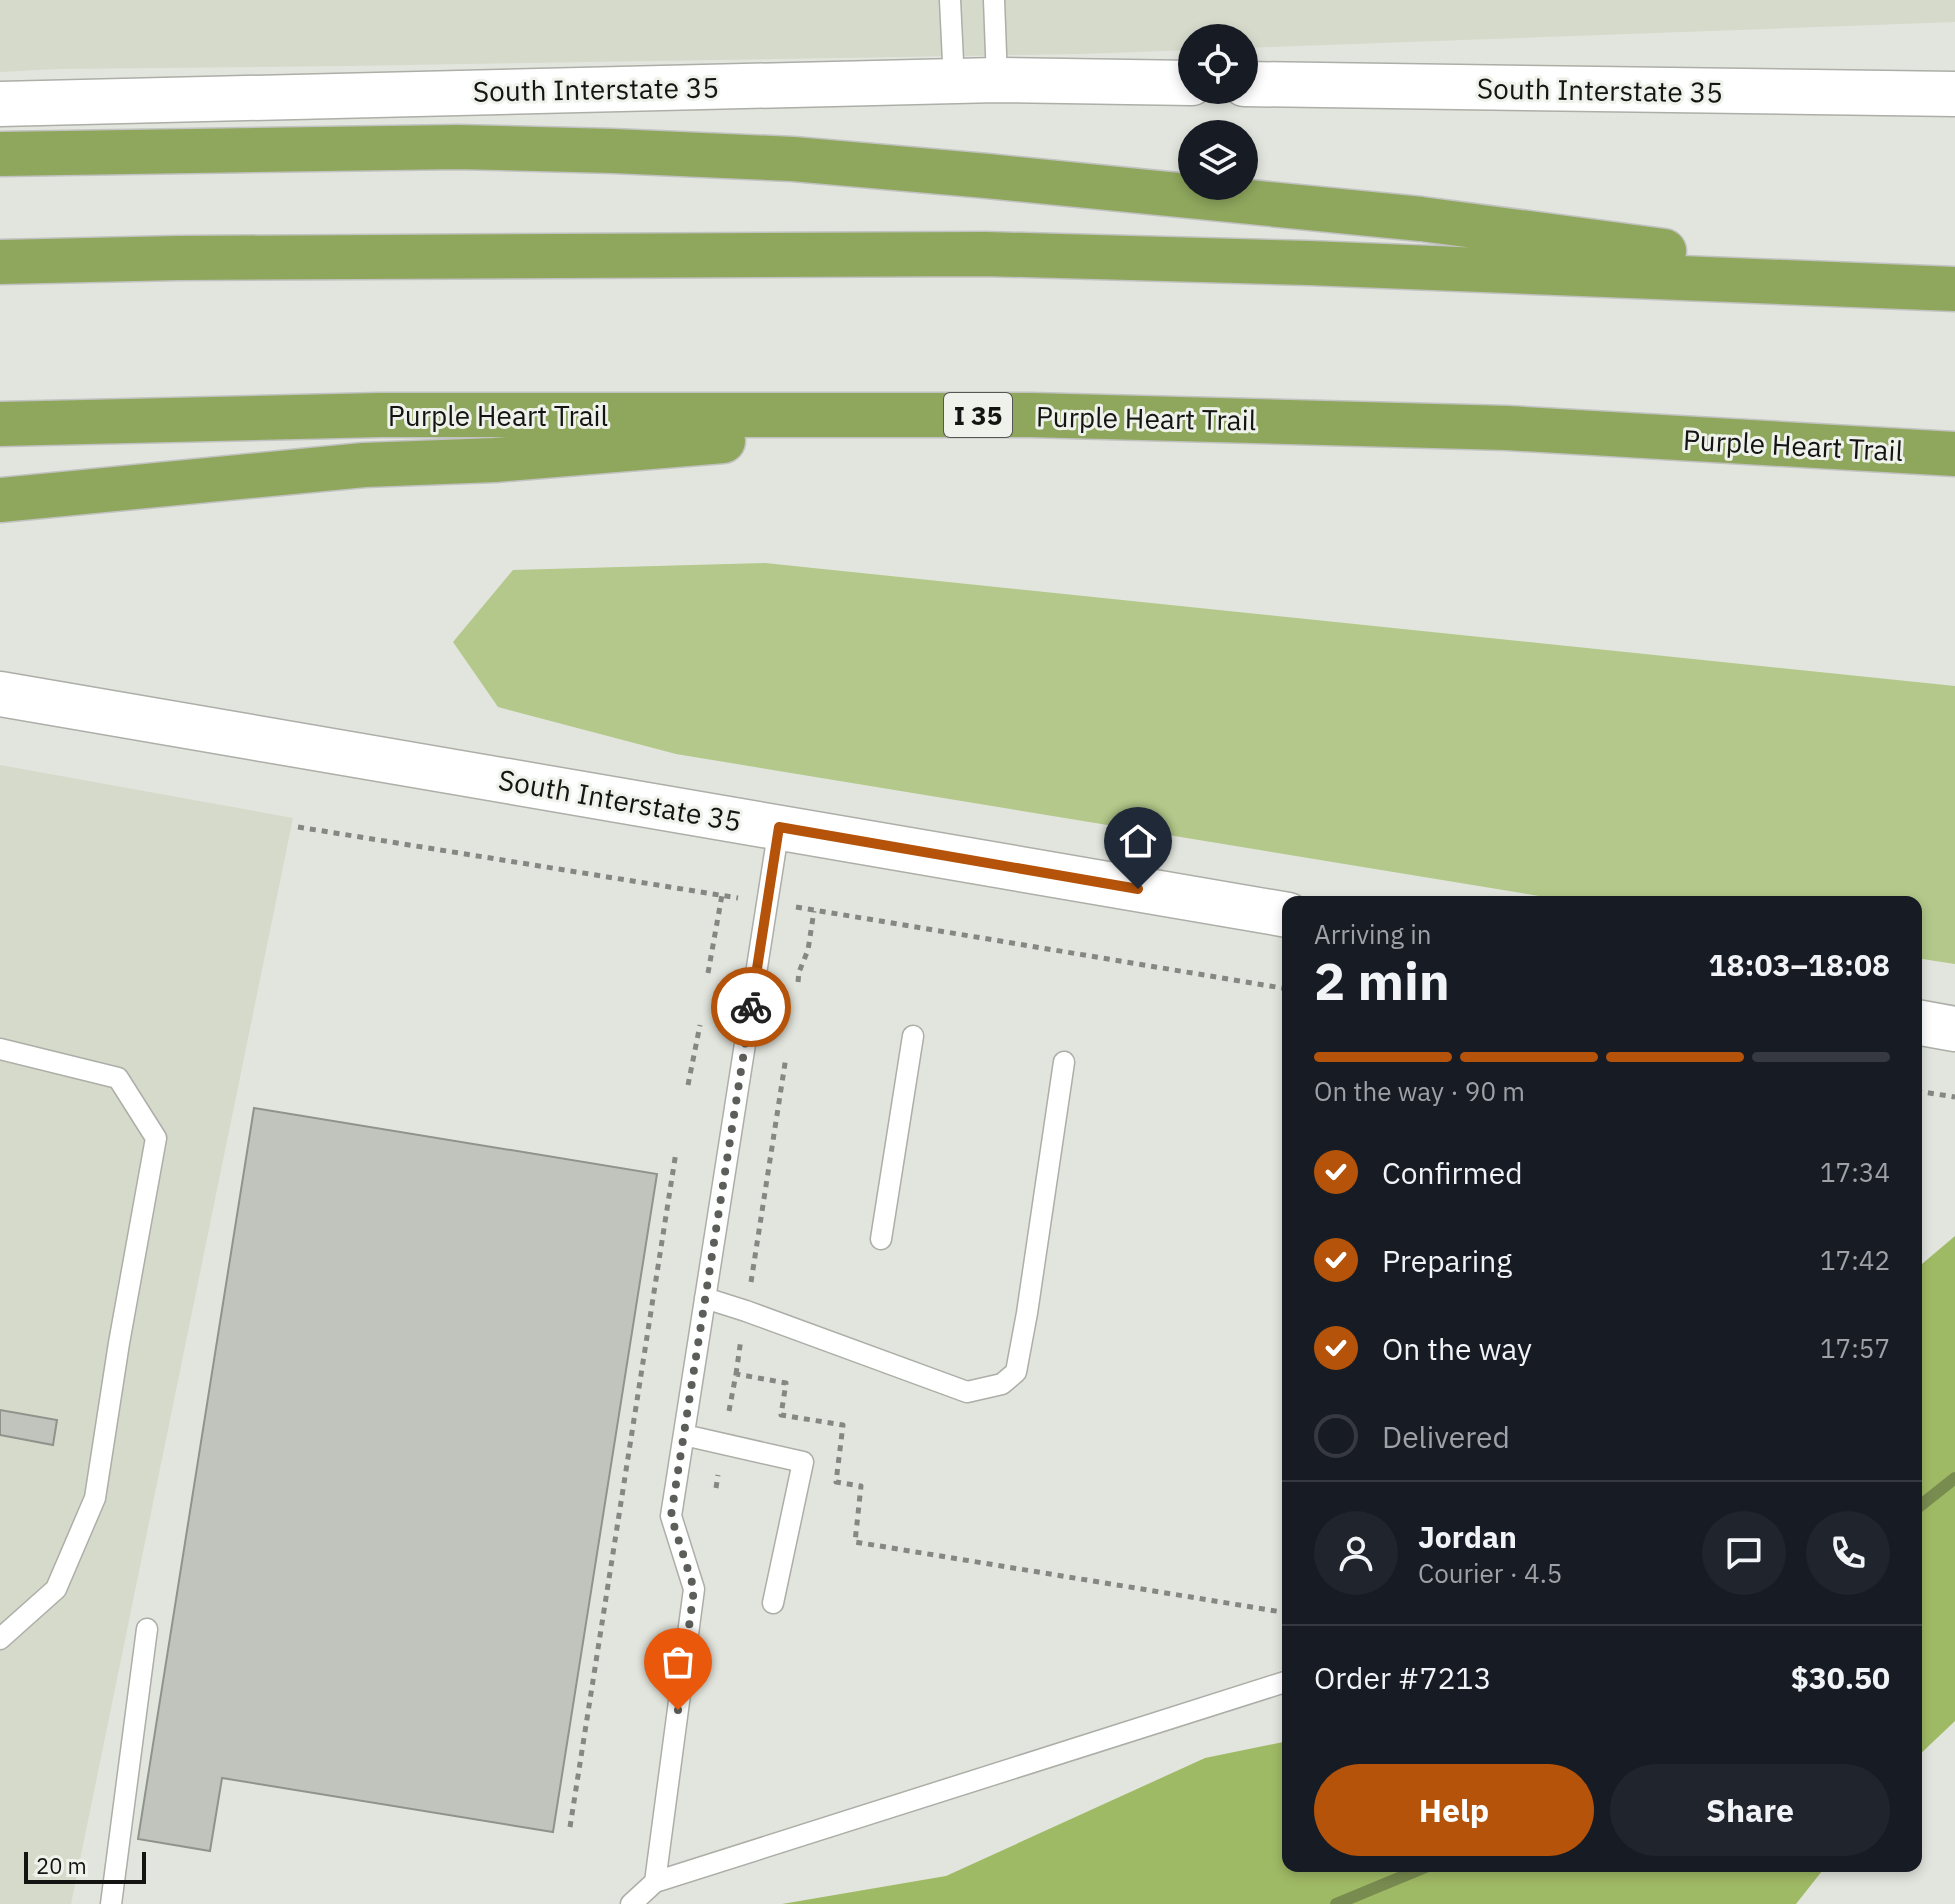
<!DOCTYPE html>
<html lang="en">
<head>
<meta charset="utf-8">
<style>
  :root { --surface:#171b24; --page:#20242c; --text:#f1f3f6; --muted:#9ea1a6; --line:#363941; --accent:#b45309 }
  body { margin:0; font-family:"IBM Plex Sans",sans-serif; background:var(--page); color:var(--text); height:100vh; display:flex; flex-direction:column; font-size:30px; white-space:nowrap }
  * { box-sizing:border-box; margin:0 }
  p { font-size:26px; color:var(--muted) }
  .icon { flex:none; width:44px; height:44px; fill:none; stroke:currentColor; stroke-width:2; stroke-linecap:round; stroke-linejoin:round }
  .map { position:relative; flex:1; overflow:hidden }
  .drawer { position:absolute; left:1282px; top:896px; width:640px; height:976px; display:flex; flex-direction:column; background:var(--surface); border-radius:16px; box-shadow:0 4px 12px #0003 }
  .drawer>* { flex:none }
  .fabs { position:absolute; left:1178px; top:24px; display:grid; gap:16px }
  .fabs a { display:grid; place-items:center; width:80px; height:80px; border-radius:50%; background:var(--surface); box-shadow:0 4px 12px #0003; font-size:40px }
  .scale { position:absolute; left:24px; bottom:20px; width:122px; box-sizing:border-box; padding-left:8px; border:4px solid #141513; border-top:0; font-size:22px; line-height:28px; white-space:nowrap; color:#141513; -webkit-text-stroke:6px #eff2ea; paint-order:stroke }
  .pin { position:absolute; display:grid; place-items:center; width:68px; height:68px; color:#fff; margin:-82px -34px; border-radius:50% 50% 50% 0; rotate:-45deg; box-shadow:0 0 8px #0007 }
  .pin .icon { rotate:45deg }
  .courier { position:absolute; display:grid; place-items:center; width:80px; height:80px; margin:-40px; border:6px solid #b45309; border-radius:50%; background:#fff; color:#222; box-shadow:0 2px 10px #0007 }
  .head em { font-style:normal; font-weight:800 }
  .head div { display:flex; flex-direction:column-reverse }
  .head { display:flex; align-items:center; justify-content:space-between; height:136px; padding:0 32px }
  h1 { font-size:52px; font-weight:800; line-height:60px }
  .bar { display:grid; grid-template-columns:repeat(4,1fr); gap:12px 8px; align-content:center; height:96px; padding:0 32px }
  .bar i { height:10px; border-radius:6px; background:var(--line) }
  .bar .on { background:var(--accent) }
  .bar p { grid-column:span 4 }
  .line { display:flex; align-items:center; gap:20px; padding:0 32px; border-top:2px solid var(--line) }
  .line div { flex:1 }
  .round { display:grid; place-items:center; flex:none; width:84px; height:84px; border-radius:42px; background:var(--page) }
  ol { padding:0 32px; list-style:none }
  li { display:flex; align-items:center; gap:24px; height:88px }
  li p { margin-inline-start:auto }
  li .icon { padding:8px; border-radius:50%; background:var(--accent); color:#fff; stroke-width:4 }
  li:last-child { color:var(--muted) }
  li i { width:44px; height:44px; border:4px solid var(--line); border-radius:50% }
  .action { display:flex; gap:16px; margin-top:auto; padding:16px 32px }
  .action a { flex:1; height:92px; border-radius:48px; background:var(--accent); color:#fff; font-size:32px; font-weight:800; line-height:92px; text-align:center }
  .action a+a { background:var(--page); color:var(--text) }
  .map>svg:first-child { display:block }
  .built { fill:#d5dacb }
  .green { fill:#b3c88a }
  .forest { fill:#9fba65 }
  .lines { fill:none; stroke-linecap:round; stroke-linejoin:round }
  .stream { stroke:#798c50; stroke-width:12 }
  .building { fill:#c1c4bc; stroke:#90938c; stroke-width:2 }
  .service-casing { stroke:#acaea7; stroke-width:23 }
  .secondary-casing { stroke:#acaea7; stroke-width:47 }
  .motorway-casing { stroke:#c2c2c2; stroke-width:47 }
  .path { stroke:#858782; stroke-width:5; stroke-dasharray:6 6; stroke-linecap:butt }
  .service { stroke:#fff; stroke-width:20 }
  .secondary { stroke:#fff; stroke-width:44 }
  .motorway { stroke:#8fa75d; stroke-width:44 }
  .done { stroke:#5c5e5a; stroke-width:8; stroke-dasharray:0 14.4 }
  .route { stroke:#b45309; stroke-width:10 }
  .labels { text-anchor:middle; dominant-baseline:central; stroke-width:6; stroke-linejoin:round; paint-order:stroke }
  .shield { fill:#eff2ea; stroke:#565754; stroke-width:2 }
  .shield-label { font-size:26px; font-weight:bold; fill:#141513 }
  .street-label { font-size:28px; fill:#141513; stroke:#eff2ea }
</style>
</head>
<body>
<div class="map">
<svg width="1955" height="1904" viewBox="0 0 1955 1904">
  <rect width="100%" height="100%" fill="#e2e5dd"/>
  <path class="built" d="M0 0H1955V22L1244 48V38H1192V50L1079 54 346 66 57 69 0 72Z
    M0 765 293 818 71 1904H0Z"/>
  <path class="green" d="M765 563 1955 686V964L1916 958V902H1576L676 754 498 707 453 642 513 570Z"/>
  <path class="forest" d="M1955 1236V1721L1916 1758V1269Z
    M1288 1741V1866H1826L1796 1904H782L946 1876 1205 1758Z"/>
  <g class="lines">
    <path class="stream" d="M1916 1509 1955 1478
      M1336 1904 1428 1866"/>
  </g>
  <path class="building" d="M254 1108 657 1174 553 1832 222 1778 210 1851 138 1839Z
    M0 1410 57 1420 53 1445 0 1435Z"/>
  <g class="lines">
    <defs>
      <path id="service" d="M950 0 954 82
        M994 0 997 80
        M779 827 671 1516 694 1589 655 1882 1288 1681
        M0 1049 118 1078 156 1138 119 1343 95 1498 56 1589 0 1639
        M881 1239 913 1036
        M705 1298 746 1311 967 1392 1002 1384 1016 1372 1027 1313 1064 1062
        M684 1435 803 1462 773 1603
        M111 1904 147 1629
        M631 1904 655 1882"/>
      <path id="secondary" d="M1244 84 1955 94
        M0 104 997 80 1192 83
        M0 694 1288 915
        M1916 1022 1955 1029"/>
      <path id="motorway" d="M0 154 458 147 613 151 793 159 987 176 1421 219 1664 251
        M0 262 178 258 985 254 1309 263 1955 289
        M0 424 380 415H1031L1507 428 1955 454
        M0 500 364 465 495 460 723 441"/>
    </defs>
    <use href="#service" class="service-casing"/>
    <use href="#secondary" class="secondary-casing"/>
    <use href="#motorway" class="motorway-casing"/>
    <path class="path" d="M298 827 738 898
      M796 907 1288 989
      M708 973 722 895
      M798 982 799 972 808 950 814 911
      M688 1085 700 1025
      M1916 1091 1955 1097
      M751 1282 786 1057
      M736 1374 741 1339
      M729 1411 736 1374 786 1383 781 1415 843 1425 836 1482 861 1486 855 1542 1288 1613
      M716 1488 718 1475
      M570 1827 676 1152"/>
    <use href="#service" class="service"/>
    <use href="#secondary" class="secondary"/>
    <use href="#motorway" class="motorway"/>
  </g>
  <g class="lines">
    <path class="done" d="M678 1710 694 1589 671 1516 751 1007"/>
    <path class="route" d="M751 1007 779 827 1138 889"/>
  </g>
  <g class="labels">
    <rect class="shield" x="944" y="393" width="68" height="44" rx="6"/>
    <g class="shield-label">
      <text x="978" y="415">I 35</text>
    </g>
    <g class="street-label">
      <text transform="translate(596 89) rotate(-1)">South Interstate 35</text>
      <text transform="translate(1600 90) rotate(1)">South Interstate 35</text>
      <text x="498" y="415">Purple Heart Trail</text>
      <text transform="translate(1146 418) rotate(1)">Purple Heart Trail</text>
      <text transform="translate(1793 445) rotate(3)">Purple Heart Trail</text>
      <text transform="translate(620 800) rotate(10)">South Interstate 35</text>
    </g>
  </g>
</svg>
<div class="fabs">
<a><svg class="icon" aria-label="locate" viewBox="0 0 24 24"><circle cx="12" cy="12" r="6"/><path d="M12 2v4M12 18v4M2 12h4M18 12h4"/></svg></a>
<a><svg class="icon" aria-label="layers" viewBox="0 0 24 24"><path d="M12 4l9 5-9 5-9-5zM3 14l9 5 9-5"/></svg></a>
</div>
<div class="scale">20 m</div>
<div class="pin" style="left:678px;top:1710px;background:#ea580c"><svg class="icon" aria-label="bag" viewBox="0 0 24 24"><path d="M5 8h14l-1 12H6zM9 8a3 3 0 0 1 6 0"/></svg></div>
<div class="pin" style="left:1138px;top:889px;background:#1f2937"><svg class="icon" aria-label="home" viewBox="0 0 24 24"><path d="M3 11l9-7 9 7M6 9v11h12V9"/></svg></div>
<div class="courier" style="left:751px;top:1007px"><svg class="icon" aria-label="bike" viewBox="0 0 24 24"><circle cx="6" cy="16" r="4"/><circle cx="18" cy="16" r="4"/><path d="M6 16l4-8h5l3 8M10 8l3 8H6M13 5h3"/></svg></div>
<section class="drawer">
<div class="head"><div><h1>2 min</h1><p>Arriving in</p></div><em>18:03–18:08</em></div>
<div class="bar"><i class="on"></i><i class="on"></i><i class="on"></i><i></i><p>On the way · 90 m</p></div>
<ol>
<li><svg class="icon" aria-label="check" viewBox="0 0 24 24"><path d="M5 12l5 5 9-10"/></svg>Confirmed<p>17:34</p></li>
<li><svg class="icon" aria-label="check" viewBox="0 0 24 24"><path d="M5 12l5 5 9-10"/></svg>Preparing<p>17:42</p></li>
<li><svg class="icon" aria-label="check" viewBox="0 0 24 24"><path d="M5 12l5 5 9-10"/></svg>On the way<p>17:57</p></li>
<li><i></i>Delivered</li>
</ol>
<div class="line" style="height:144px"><a class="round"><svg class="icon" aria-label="person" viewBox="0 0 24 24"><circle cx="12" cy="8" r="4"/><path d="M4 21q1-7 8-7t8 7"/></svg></a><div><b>Jordan</b><p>Courier · 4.5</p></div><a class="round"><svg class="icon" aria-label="chat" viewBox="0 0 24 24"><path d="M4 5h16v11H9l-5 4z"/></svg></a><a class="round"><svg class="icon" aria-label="phone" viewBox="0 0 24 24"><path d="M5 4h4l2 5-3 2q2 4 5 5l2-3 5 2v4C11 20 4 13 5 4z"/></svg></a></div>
<div class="line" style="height:104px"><div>Order #7213</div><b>$30.50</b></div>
<div class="action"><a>Help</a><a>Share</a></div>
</section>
</div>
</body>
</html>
